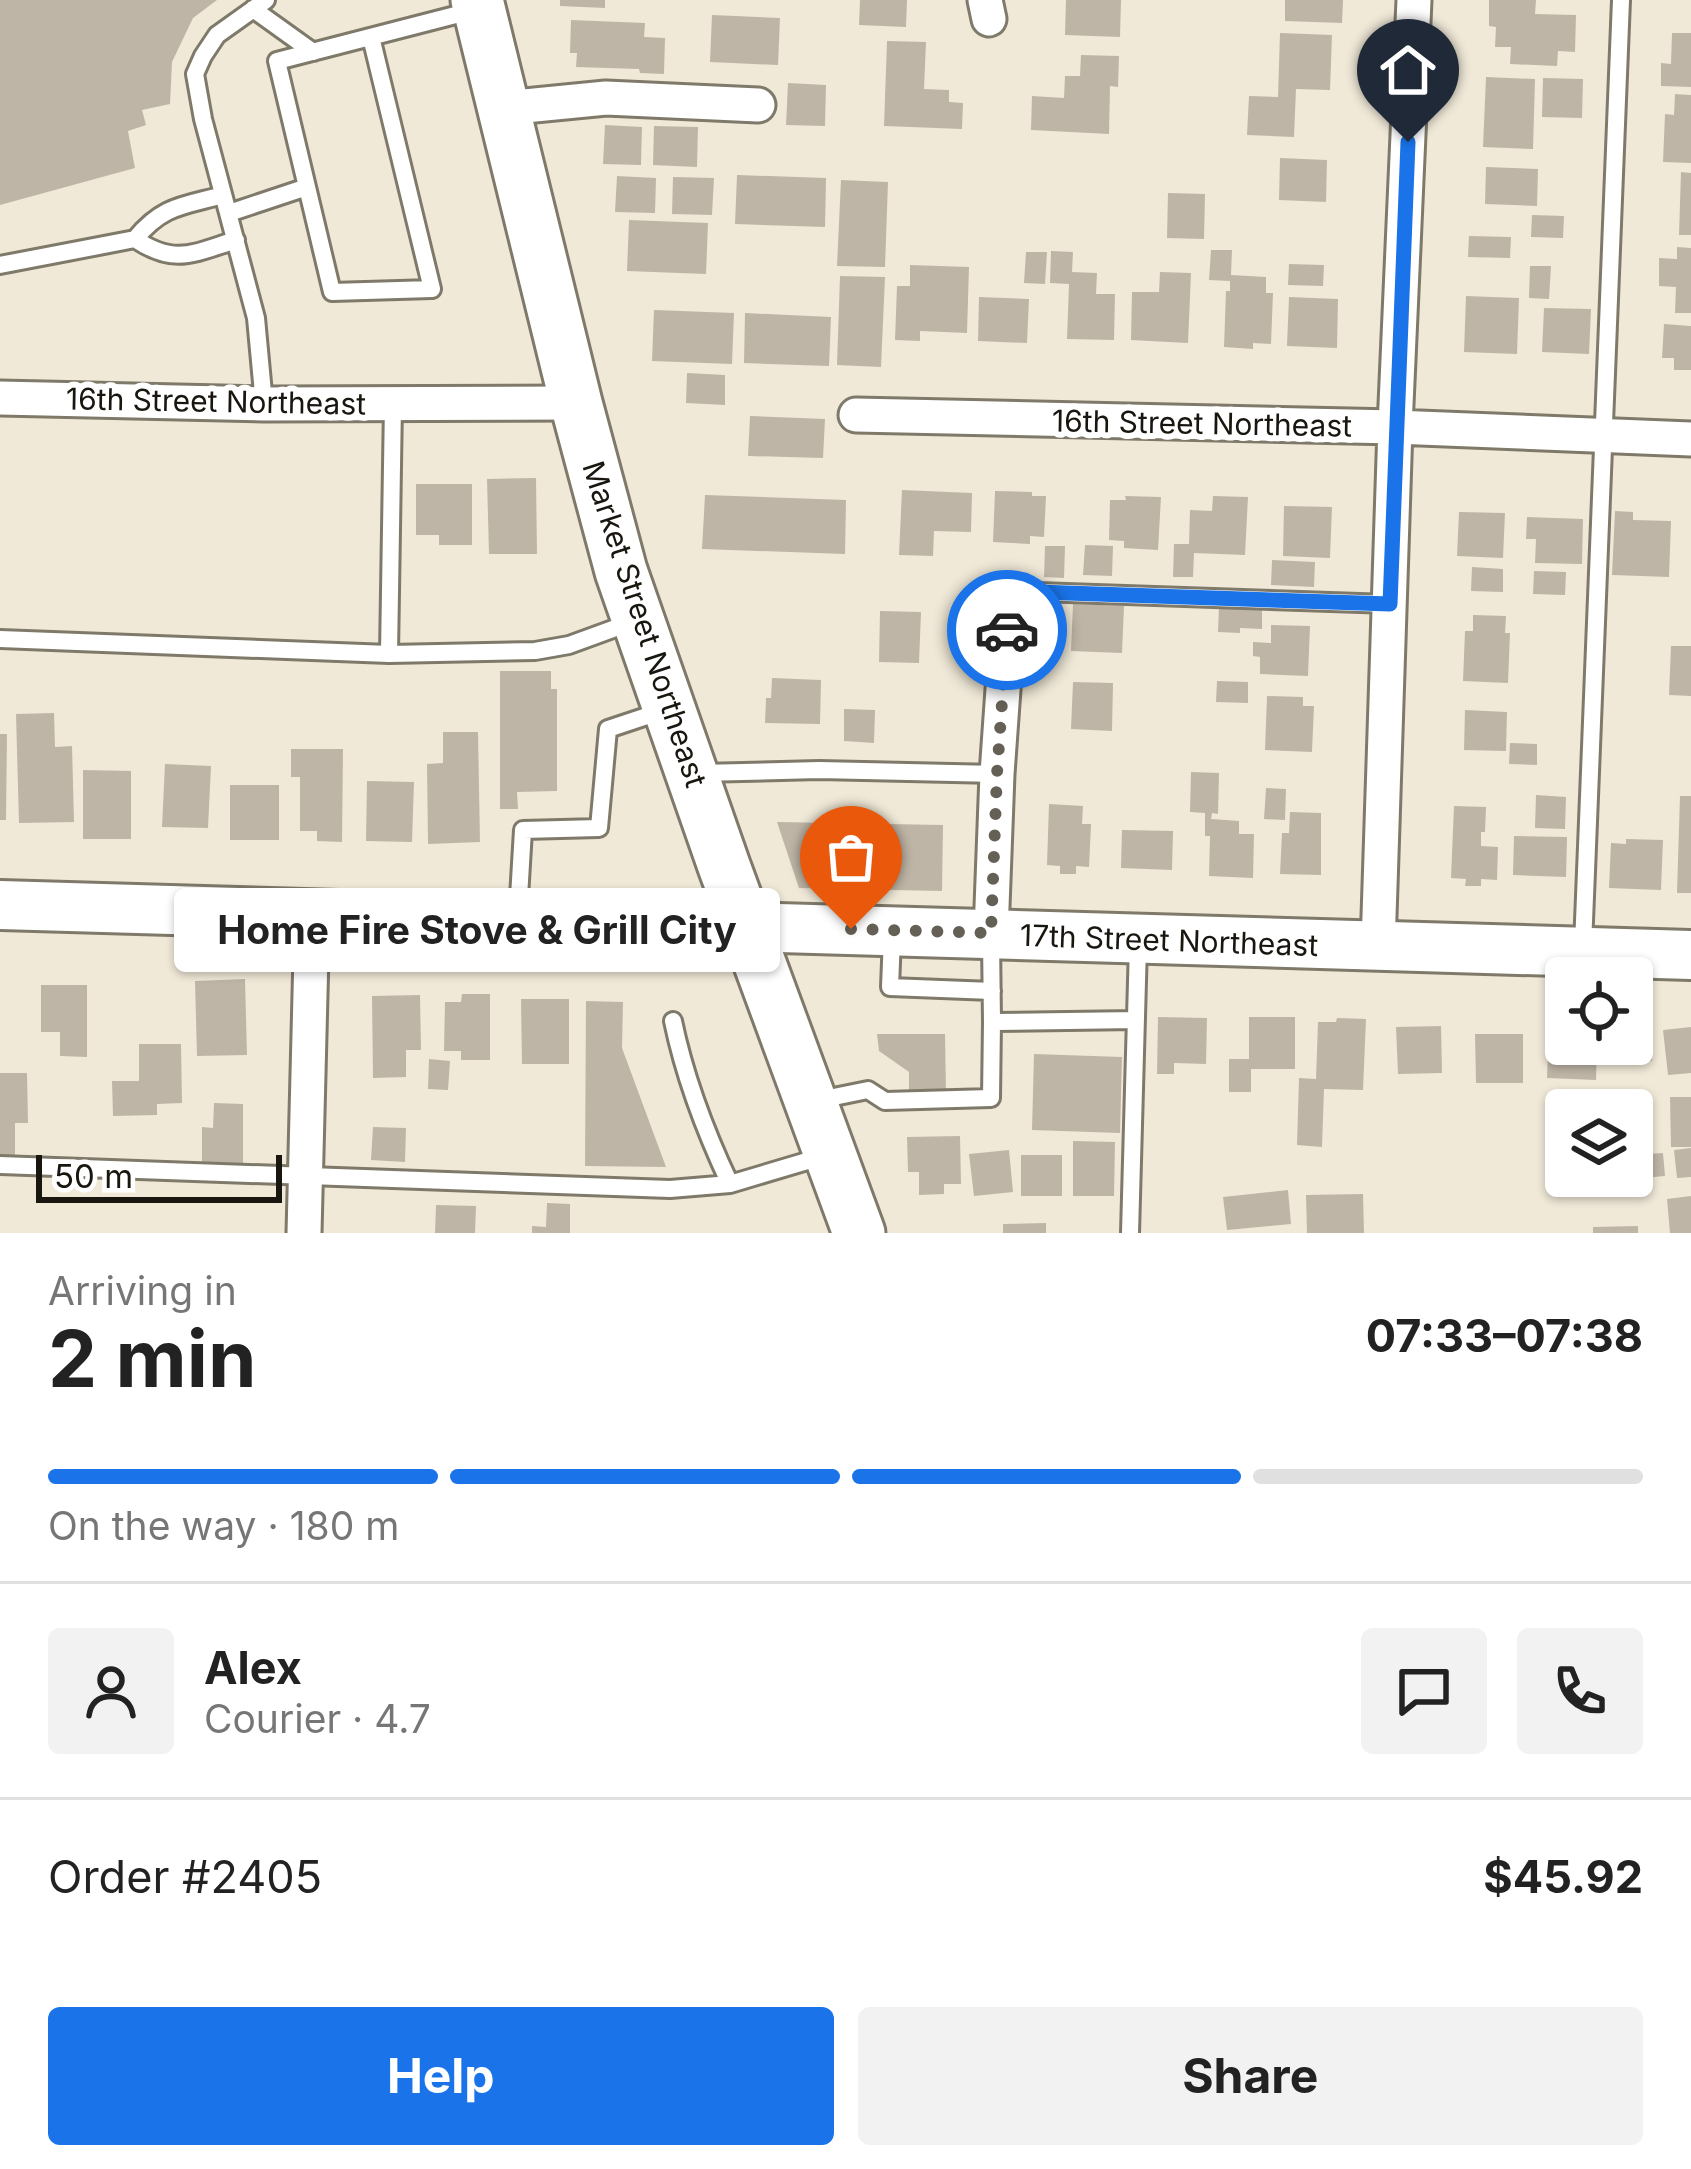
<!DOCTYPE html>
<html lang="en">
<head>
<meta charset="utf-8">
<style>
  :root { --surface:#fff; --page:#f2f2f2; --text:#222; --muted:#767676; --line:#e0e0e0; --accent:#1a73e8 }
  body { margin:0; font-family:Inter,sans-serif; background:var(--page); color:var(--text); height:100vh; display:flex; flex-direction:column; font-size:45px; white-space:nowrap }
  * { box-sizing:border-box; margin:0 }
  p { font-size:39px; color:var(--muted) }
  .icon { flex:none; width:66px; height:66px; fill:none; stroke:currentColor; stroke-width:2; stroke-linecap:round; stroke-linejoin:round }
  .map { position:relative; height:1233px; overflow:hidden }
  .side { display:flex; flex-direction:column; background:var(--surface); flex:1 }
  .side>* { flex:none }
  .fabs { position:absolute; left:1545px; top:957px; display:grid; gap:24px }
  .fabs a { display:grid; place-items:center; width:108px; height:108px; border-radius:12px; background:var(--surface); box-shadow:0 3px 9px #0004; font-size:60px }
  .scale { position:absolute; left:36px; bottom:30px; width:246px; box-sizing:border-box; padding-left:12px; border:6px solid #191610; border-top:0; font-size:33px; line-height:42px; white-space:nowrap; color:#191610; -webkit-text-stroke:9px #fff; paint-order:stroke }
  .pin { position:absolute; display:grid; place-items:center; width:102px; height:102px; color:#fff; margin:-123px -51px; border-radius:50% 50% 50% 0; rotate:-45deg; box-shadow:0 0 12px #0007 }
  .pin .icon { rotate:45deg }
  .courier { position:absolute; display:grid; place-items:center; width:120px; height:120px; margin:-60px; border:9px solid #1a73e8; border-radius:50%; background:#fff; color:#222; box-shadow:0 3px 15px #0007 }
  .bubble { position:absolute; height:84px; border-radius:12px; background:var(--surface); box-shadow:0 3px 9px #0004; font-size:39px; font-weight:700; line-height:84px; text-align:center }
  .overview em { font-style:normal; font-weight:700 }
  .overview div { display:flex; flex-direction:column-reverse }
  .overview { display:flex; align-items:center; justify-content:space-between; height:204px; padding:0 48px }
  h1 { font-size:78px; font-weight:700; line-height:90px }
  .bar { display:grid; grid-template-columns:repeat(4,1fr); gap:18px 12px; align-content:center; height:144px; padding:0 48px }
  .bar i { height:15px; border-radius:9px; background:var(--line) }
  .bar .on { background:var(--accent) }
  .bar p { grid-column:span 4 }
  .line { display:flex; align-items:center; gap:30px; padding:0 48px; border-top:3px solid var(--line) }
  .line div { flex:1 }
  .round { display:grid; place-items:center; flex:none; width:126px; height:126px; border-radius:12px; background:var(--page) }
  .cta { display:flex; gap:24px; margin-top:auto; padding:24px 48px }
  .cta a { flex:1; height:138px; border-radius:12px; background:var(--accent); color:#fff; font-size:48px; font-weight:700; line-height:138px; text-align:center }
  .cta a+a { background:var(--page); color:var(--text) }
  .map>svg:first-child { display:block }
  .building { fill:#bfb5a6 }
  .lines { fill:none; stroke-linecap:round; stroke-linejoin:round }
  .lane-casing { stroke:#7e7969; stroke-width:22 }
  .street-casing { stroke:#7e7969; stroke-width:39 }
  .secondary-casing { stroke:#7e7969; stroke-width:54 }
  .primary-casing { stroke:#7e7969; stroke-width:57 }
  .lane { stroke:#fff; stroke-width:16 }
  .street { stroke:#fff; stroke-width:33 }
  .secondary { stroke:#fff; stroke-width:48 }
  .primary { stroke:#fff; stroke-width:51 }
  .done { stroke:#646056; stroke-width:12; stroke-dasharray:0 21.6 }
  .route { stroke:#1a73e8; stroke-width:15 }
  .labels { text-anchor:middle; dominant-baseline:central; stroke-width:12; stroke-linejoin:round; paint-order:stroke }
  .street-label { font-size:30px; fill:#191610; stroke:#fff }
</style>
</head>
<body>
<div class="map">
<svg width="1691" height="1233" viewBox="0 0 1691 1233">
  <rect width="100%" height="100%" fill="#f0e9d8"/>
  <path class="building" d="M0 0H217L193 18 172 62 170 104 142 110 146 125 128 131 135 168 0 205Z
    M560 0H605V8L560 6Z
    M860 0H907L906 27 859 25Z
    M1066 0H1121L1120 37 1065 35Z
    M1285 0H1343L1342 23 1285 21Z
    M1489 0H1536L1535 14 1576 15 1575 52 1558 51 1557 66 1510 64 1511 47H1495L1496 27 1489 26Z
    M712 15 780 18 778 65 710 62Z
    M571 20 645 23 644 37 665 38 664 74 640 73 639 69 576 67 577 53H570Z
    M1280 33 1332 35 1330 90 1296 89 1294 137 1247 135 1249 96 1278 97Z
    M1672 33H1691V87L1661 86V63L1671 64Z
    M887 41 926 42 924 89 949 90V102L963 103 962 129 884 126Z
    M1081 55 1119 56 1118 87 1110 86 1109 134 1031 130 1032 96 1064 98 1065 76H1080Z
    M1486 77 1535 79 1533 149 1483 147Z
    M1543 78 1583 79 1582 118 1542 117Z
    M788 83 826 85 825 126 786 125Z
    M1675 94 1691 95V163L1663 162 1665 114 1674 115Z
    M605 125 642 127 641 165 603 164Z
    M654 126 698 127 697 167 653 165Z
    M1280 158 1327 160 1326 202 1279 200Z
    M1486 167 1538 169 1537 206 1485 204Z
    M1681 172 1691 173V235H1679Z
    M737 175 826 178 825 227 735 224Z
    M617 176 656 178 655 213 615 212Z
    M673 177 714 178 712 215 672 214Z
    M841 180 888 182 885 267 837 266Z
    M1168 193 1205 194 1204 239 1167 238Z
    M1532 215 1564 216 1563 238 1531 237Z
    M629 220 708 223 706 274 627 271Z
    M1469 236 1511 237 1510 258 1468 257Z
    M1677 247 1691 248V313H1675L1676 287 1659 286V258L1677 259Z
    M1211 250H1232L1231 275 1266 277V293H1273L1271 344 1253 343V349L1224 347 1226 291H1230V281L1209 280Z
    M1051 251 1073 252 1072 272 1097 273 1096 294H1115L1114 340 1067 339 1069 284 1050 283Z
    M1026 252H1047L1045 284 1024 283Z
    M1289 264 1324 265 1323 286 1288 285Z
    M910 265 969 267 967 333 920 331V341L895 340 897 286H910Z
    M1530 266H1551L1549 299 1529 298Z
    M1160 272 1191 273 1188 343 1131 340 1132 292H1159Z
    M840 276 885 277 881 367 837 365Z
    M1466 296 1519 298 1517 354 1464 352Z
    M979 297 1029 299 1027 343 978 341Z
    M1289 297 1338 299 1337 348 1287 346Z
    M1544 308 1591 309 1589 354 1542 352Z
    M654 310 734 313 732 364 652 361Z
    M745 313 831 317 829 366 744 363Z
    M1664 324 1691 326V370H1674V358H1662Z
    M687 373 725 375V405L686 403Z
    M750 416 825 419 823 458 748 456Z
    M536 478 537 554H489L487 479Z
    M416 484H472V545H439V535H416Z
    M902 490 972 493 971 532 934 531 933 556 899 555Z
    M995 491 1032 492V496H1046L1044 537 1030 536V544L993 542Z
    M705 495 846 500 845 554 702 549Z
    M1125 496 1161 497 1158 550 1124 548V541L1109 540 1110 500H1126Z
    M1213 496 1248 497 1245 555 1194 553 1193 577H1173L1174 544H1189L1190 510 1212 511Z
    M1284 506 1332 507 1330 558 1283 556Z
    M1615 511 1633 512V520L1671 521 1669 577 1612 575Z
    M1459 512 1505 513 1503 558 1457 556Z
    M1527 517 1583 519 1582 564 1535 563 1536 539H1526Z
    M1085 545 1113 546 1112 576 1083 575Z
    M1045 546H1065L1064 578 1044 577Z
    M1272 560 1315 562 1314 587 1271 585Z
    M1472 567 1503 569V592L1471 591Z
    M1534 571 1566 572 1565 595 1533 594Z
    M1073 604 1124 606 1122 653 1071 651Z
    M1219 606 1262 608V629L1240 628V633L1218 632Z
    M880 611 921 612 919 663 879 662Z
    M1473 615 1506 616 1505 633H1510L1508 683 1463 681 1465 631H1473Z
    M1271 625 1310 626 1308 676 1260 674V657L1253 656V642L1271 643Z
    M1671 646H1691V696L1669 695Z
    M500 671H551V689H557V791L517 792 518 809H500Z
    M772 678 821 680 820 724 765 723 766 698H771Z
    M1217 681 1248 682V703L1216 702Z
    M1073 682 1113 683 1112 731 1071 729Z
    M1267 696 1303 697V706H1314L1312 752 1265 750Z
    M844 709 875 710 874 743 844 741Z
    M1465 710 1507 712 1506 751 1464 750Z
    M54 713 55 747 72 746 74 822 19 823 16 714Z
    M443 732H478L480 842 428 844 427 764 443 763Z
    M0 734H7L6 820H0Z
    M1510 743 1537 744V765L1509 764Z
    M291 749H343L342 842 317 841V831H300V777H291Z
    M165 764 211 766 208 828 162 827Z
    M83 770 131 771V839H83Z
    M1191 772 1219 773 1218 814 1212 813 1211 819 1239 821V834H1254L1253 878 1209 876 1210 836H1205V813L1190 812Z
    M367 781 414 782 412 842 366 841Z
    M230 785H279V840H230Z
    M1266 788 1286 789 1285 820 1264 819Z
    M1536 795 1566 797 1565 829 1535 828Z
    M1680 796H1691V893H1677Z
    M1049 804 1083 806 1082 824H1091L1089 867 1076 866V874H1060V866L1047 865Z
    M1454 806 1486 807 1485 832H1481V846L1498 847 1497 880 1481 879V886H1465L1466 879 1451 878Z
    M1290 812 1321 813V875L1280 874 1282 833H1289Z
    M777 822 943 825 942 891 799 888Z
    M1122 830 1173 831 1172 870 1121 868Z
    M1514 836 1567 837 1566 877 1513 875Z
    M1626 839 1663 840 1661 890 1609 888 1611 843 1626 844Z
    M245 979 247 1055 197 1056 195 981Z
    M41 985H87V1057L60 1056V1032H41Z
    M462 994H490V1060H461V1051H444L445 1002H461Z
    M420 995 421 1050H406V1077L373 1078 372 996Z
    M521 999H569V1064H522Z
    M586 1001 623 1002 622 1048 666 1167 585 1166Z
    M1158 1017 1207 1018 1206 1064 1174 1063V1074H1157Z
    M1249 1017H1295V1069H1251V1092H1229V1059H1249Z
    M1337 1018 1366 1019 1363 1090 1324 1089 1322 1147 1297 1145 1299 1078 1316 1079 1318 1022H1336Z
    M1441 1026 1442 1073 1398 1074 1396 1027Z
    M1691 1027V1073L1668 1075 1663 1030Z
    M1549 1029 1566 1030V1044H1597L1596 1080 1547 1078Z
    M1632 1030 1653 1031 1652 1061 1620 1060 1621 1044H1632Z
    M877 1034H945L946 1093H909V1072L879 1051Z
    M1475 1034H1523V1083H1476Z
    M139 1044H181L182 1103 157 1104V1115L113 1116 112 1081H139Z
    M1034 1054 1122 1057 1120 1133 1032 1130Z
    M429 1059 450 1061 448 1090 428 1089Z
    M0 1073H27L28 1123H15V1157H0Z
    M1670 1097H1691V1147H1671Z
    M214 1103 243 1104V1164H202V1127L213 1128Z
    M373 1127 406 1128 405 1162 371 1160Z
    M960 1136 961 1184H944V1194L919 1195V1172H908L907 1137Z
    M1073 1141 1115 1142 1114 1196H1073Z
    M1691 1148V1177L1677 1178 1674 1150Z
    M1009 1150 1013 1192 974 1196 969 1154Z
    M1663 1153 1665 1176 1632 1179V1155Z
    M1021 1155H1062V1196H1021Z
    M1288 1190 1291 1224 1227 1230 1223 1197Z
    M1363 1194 1364 1233H1307L1306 1195Z
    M1691 1196V1233H1670L1667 1199Z
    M547 1203 570 1204V1233H532V1226L546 1227Z
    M436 1205 476 1206 475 1233H435Z
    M1046 1223V1233H1003V1224Z
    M1638 1226V1233H1593V1227Z"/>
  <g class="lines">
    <defs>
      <path id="lane" d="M253 9 313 52
        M371 37 432 289 332 292 277 61 471 11
        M223 195C183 206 163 205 135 239 175 266 194 253 236 240
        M229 213 307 187
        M0 265 135 239
        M264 404 256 318 203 119 195 74 203 56 217 35 266 0
        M1010 591 1390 604
        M0 639 389 654 535 651 569 645 632 622
        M389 654 393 404
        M700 773 819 770 997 774
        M518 914 523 830 599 828 608 729 662 711
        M892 937 890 987 992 991
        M991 939 992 1022 1136 1020
        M1583 946 1621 0
        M673 1021C685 1079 705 1131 730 1184
        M814 1101 868 1090 885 1101 991 1098 992 1022
        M0 1165 670 1189 730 1184 824 1156
        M1130 1233 1138 945"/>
      <path id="street" d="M985 0 989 19
        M505 108 606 98 758 105
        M0 398 264 404 576 403
        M856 415 1395 427 1691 439
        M991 933 997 774 1010 591
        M1378 947 1395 427 1414 0
        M304 1233 312 915"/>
      <path id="secondary" d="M0 905 1691 955"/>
      <path id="primary" d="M477 0 576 403 621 571 724 866 859 1233"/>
    </defs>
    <use href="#lane" class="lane-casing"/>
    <use href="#street" class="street-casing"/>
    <use href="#secondary" class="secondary-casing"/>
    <use href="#primary" class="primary-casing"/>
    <use href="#lane" class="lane"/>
    <use href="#street" class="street"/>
    <use href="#secondary" class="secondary"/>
    <use href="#primary" class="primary"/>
  </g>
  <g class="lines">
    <path class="done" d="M851 929 991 933 997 774 1007 630"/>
    <path class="route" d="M1007 630 1010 591 1390 604 1408 142"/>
  </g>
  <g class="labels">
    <g class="street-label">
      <text transform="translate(216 401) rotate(1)">16th Street Northeast</text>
      <text transform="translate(1202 423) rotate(1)">16th Street Northeast</text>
      <text transform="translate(645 624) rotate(72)">Market Street Northeast</text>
      <text transform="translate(1169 940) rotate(2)">17th Street Northeast</text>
    </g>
  </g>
</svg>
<div class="fabs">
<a><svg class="icon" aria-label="locate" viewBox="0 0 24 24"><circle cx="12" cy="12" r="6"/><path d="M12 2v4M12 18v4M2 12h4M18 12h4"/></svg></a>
<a><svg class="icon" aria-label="layers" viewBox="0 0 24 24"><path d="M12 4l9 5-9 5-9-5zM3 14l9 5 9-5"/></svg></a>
</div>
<div class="scale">50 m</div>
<div class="pin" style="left:851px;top:929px;background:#ea580c"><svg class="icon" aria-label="bag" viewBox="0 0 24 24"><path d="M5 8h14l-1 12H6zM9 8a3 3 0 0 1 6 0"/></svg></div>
<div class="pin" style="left:1408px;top:142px;background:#1f2937"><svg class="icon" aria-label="home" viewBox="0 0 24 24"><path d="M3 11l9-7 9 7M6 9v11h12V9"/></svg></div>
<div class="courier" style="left:1007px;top:630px"><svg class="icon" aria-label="car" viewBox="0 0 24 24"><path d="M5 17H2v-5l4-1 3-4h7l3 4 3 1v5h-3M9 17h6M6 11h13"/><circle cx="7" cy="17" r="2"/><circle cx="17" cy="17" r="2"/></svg></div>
<div class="bubble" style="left:174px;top:888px;width:606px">Home Fire Stove &amp; Grill City</div>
</div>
<section class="side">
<div class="overview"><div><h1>2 min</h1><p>Arriving in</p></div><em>07:33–07:38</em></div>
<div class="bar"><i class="on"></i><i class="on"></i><i class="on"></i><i></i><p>On the way · 180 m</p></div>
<div class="line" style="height:216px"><a class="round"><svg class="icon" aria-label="person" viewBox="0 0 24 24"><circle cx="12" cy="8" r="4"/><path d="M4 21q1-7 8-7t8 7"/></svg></a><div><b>Alex</b><p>Courier · 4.7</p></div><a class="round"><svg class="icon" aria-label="chat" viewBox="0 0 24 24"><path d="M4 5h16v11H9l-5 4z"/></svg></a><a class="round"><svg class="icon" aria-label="phone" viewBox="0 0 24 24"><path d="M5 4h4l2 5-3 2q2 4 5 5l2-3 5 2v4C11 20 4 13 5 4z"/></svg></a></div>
<div class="line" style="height:156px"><div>Order #2405</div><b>$45.92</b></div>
<div class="cta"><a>Help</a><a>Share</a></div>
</section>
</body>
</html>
